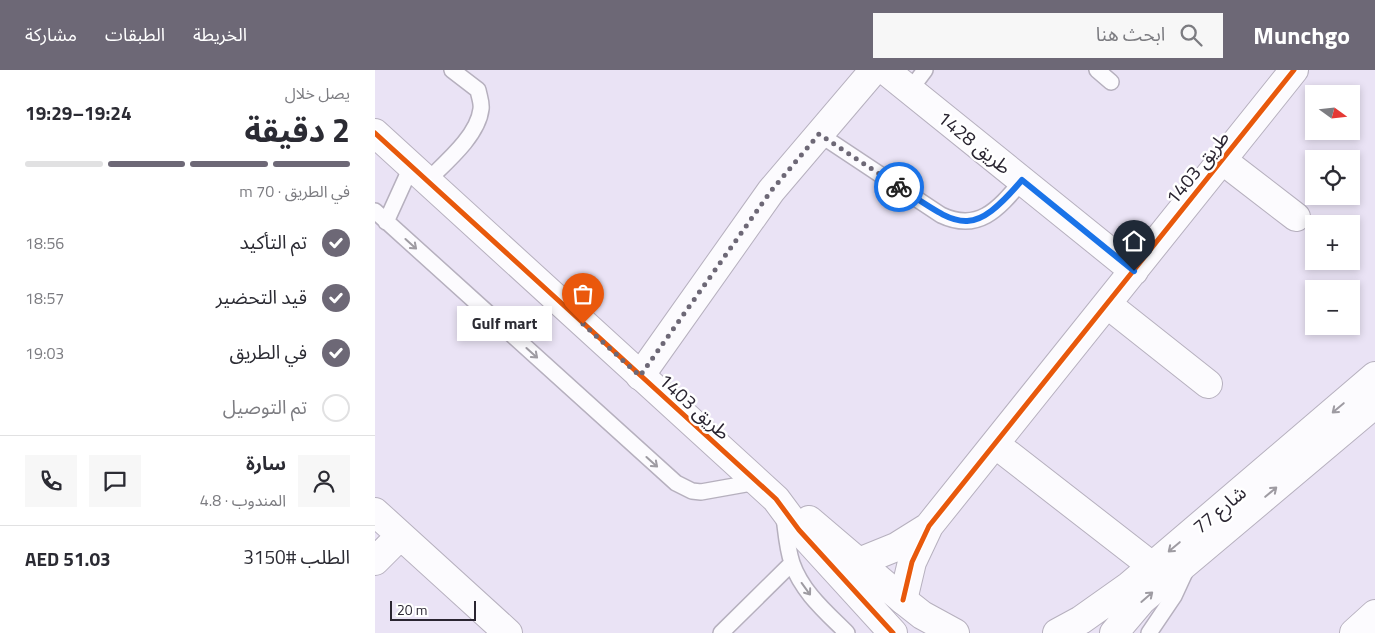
<!DOCTYPE html>
<html lang="ar">
<head>
<meta charset="utf-8">
<style>
  :root { --surface:#fff; --page:#f7f7f7; --text:#2b2b33; --muted:#7c7c81; --line:#e1e1e2; --accent:#6d6876 }
  body { margin:0; font-family:"Titillium Web","Noto Sans Arabic",sans-serif; background:var(--page); color:var(--text); direction:rtl; height:100vh; display:flex; flex-direction:column; font-size:19px; white-space:nowrap }
  * { box-sizing:border-box; margin:0 }
  p { font-size:16px; color:var(--muted) }
  .icon { flex:none; width:28px; height:28px; fill:none; stroke:currentColor; stroke-width:2; stroke-linecap:round; stroke-linejoin:round }
  .map { position:relative; flex:1; overflow:hidden; direction:ltr }
  .panel { display:flex; flex-direction:column; background:var(--surface); width:375px }
  .panel>* { flex:none }
  .needle { width:32px; rotate:105deg }
  .fabs { position:absolute; left:930px; top:15px; display:grid; gap:10px }
  .fabs a { display:grid; place-items:center; width:55px; height:55px; border-radius:0px; background:var(--surface); box-shadow:0 2px 8px #0003; font-size:25px }
  .scale { position:absolute; left:15px; bottom:12px; width:86px; box-sizing:border-box; padding-left:5px; border:2px solid #2a2531; border-top:0; font-size:14px; line-height:18px; white-space:nowrap; color:#2a2531; -webkit-text-stroke:4px #fff; paint-order:stroke }
  .pin { position:absolute; display:grid; place-items:center; width:42px; height:42px; color:#fff; margin:-51px -21px; border-radius:50% 50% 50% 0; rotate:-45deg; box-shadow:0 0 5px #0007 }
  .pin .icon { rotate:45deg }
  .courier { position:absolute; display:grid; place-items:center; width:50px; height:50px; margin:-25px; border:4px solid #1a73e8; border-radius:50%; background:#fff; color:#222; box-shadow:0 1px 6px #0007 }
  .bubble { position:absolute; height:35px; border-radius:0px; background:var(--surface); box-shadow:0 2px 8px #0003; font-size:16px; font-weight:700; line-height:35px; text-align:center; direction:rtl }
  .summary em { font-style:normal; font-weight:700 }
  .summary div { display:flex; flex-direction:column-reverse }
  .summary { display:flex; align-items:center; justify-content:space-between; height:85px; padding:0 25px }
  h1 { font-size:32px; font-weight:700; line-height:38px }
  .bar { display:grid; grid-template-columns:repeat(4,1fr); gap:8px 5px; align-content:center; height:60px; padding:0 25px }
  .bar i { height:6px; border-radius:4px; background:var(--line) }
  .bar .current { background:var(--accent) }
  .bar p { grid-column:span 4 }
  .line { display:flex; align-items:center; gap:12px; padding:0 25px; border-top:1px solid var(--line) }
  .line div { flex:1 }
  .round { display:grid; place-items:center; flex:none; width:52px; height:52px; border-radius:0px; background:var(--page) }
  ol { padding:0 25px; list-style:none }
  li { display:flex; align-items:center; gap:15px; height:55px }
  li p { margin-inline-start:auto }
  li .icon { padding:5px; border-radius:50%; background:var(--accent); color:#fff; stroke-width:4 }
  li:last-child { color:var(--muted) }
  li i { width:28px; height:28px; border:2px solid var(--line); border-radius:50% }
  header { display:flex; align-items:center; gap:30px; box-sizing:border-box; height:70px; padding:0 25px; background:var(--accent); color:#fff }
  header strong { font-size:24px }
  nav { display:flex; gap:28px; margin-inline-start:auto; font-size:18px }
  .search { width:350px; height:45px; background:var(--page); display:flex; align-items:center; gap:12px; box-sizing:border-box; padding:0 18px; border-radius:0px; color:var(--muted); font-size:19px }
  main { display:flex; flex:1; min-height:0 }
  .map>svg:first-child { display:block }
  .lines { fill:none; stroke-linecap:round; stroke-linejoin:round }
  .lane-casing { stroke:#b6b0be; stroke-width:18 }
  .street-casing { stroke:#b6b0be; stroke-width:30 }
  .secondary-casing { stroke:#b6b0be; stroke-width:30 }
  .lane { stroke:#fcfbfe; stroke-width:15 }
  .street { stroke:#fcfbfe; stroke-width:28 }
  .secondary { stroke:#fcfbfe; stroke-width:28 }
  .cycleway-casing { stroke:#fff; stroke-width:8 }
  .cycleway { stroke:#e8590c; stroke-width:5 }
  .oneway { stroke:#9e9ba2 }
  .done { stroke:#6d6876; stroke-width:5; stroke-dasharray:0 9 }
  .route { stroke:#1a73e8; stroke-width:6 }
  .labels { text-anchor:middle; dominant-baseline:central; stroke-width:5; stroke-linejoin:round; paint-order:stroke }
  .street-label { font-size:19px; fill:#2a2531; stroke:#fff }
</style>
</head>
<body>
<header>
<strong>Munchgo</strong>
<div class="search"><svg class="icon" aria-label="search" viewBox="0 0 24 24"><circle cx="10" cy="10" r="6"/><path d="M15 15l6 6"/></svg>ابحث هنا</div>
<nav><a>الخريطة</a><a>الطبقات</a><a>مشاركة</a></nav>
</header>
<main>
<div class="map">
<svg width="1000" height="563" viewBox="0 0 1000 563">
  <rect width="100%" height="100%" fill="#eae3f5"/>
  <g class="lines">
    <defs>
      <path id="lane" d="M722 0 736 12
        M535 20 550 0
        M444 64 566 145C604 163 624 138 647 111
        M52 111C70 93 103 66 106 39 107 33 104 26 103 20L77 0
        M0 141 301 413 317 421 326 422 382 412
        M11 152 36 97
        M409 447C411 462 412 478 417 493 427 522 451 542 472 563
        M346 563 417 493
        M774 563 799 526 811 500"/>
      <path id="street" d="M510 0 759 201
        M847 90 921 147
        M732 234 833 314
        M265 306 396 121 499 0
        M620 374 777 496
        M0 442 133 563
        M0 491 25 466
        M484 492 521 477 553 457
        M528 530 537 492 554 456 919 0
        M979 563 1000 544"/>
      <path id="secondary" d="M0 63 401 429 424 460 518 563
        M434 450 528 530 547 545 580 563
        M682 563 706 550 754 516 1000 306
        M739 563 767 530 1000 334"/>
    </defs>
    <use href="#lane" class="lane-casing"/>
    <use href="#street" class="street-casing"/>
    <use href="#secondary" class="secondary-casing"/>
    <use href="#lane" class="lane"/>
    <use href="#street" class="street"/>
    <use href="#secondary" class="secondary"/>
    <defs>
      <path id="cycleway" d="M0 63 401 429 424 460 518 563
        M528 530 537 492 554 456 919 0"/>
    </defs>
    <use href="#cycleway" class="cycleway-casing"/>
    <use href="#cycleway" class="cycleway"/>
  </g>
  <defs><path id="oneway-shaft" d="M-6 0H5M1.5-3L5.5 0L1.5 3" fill="none" stroke-width="1.6" stroke-linecap="round" stroke-linejoin="round" transform="scale(1.25)"/></defs>
  <g class="oneway">
    <use href="#oneway-shaft" transform="translate(36 174) rotate(42)"/>
    <use href="#oneway-shaft" transform="translate(157 283) rotate(42)"/>
    <use href="#oneway-shaft" transform="translate(963 338) rotate(140)"/>
    <use href="#oneway-shaft" transform="translate(277 392) rotate(42)"/>
    <use href="#oneway-shaft" transform="translate(896 422) rotate(-40)"/>
    <use href="#oneway-shaft" transform="translate(799 477) rotate(140)"/>
    <use href="#oneway-shaft" transform="translate(431 519) rotate(54)"/>
    <use href="#oneway-shaft" transform="translate(772 527) rotate(-41)"/>
  </g>
  <g class="lines">
    <path class="done" d="M208 254 265 306 396 121 444 64 524 117"/>
    <path class="route" d="M524 117C584 156 595 171 647 110L759 201"/>
  </g>
  <g class="labels">
    <g class="street-label">
      <text transform="translate(600 72) rotate(39)">طريق 1428</text>
      <text transform="translate(822 97) rotate(-51)">طريق 1403</text>
      <text transform="translate(320 336) rotate(42)">طريق 1403</text>
      <text transform="translate(844 439) rotate(-40)">شارع 77</text>
    </g>
  </g>
</svg>
<div class="fabs">
<a><svg class="needle" viewBox="-14 -14 28 28"><path d="M0-13l5 13h-10z" fill="#e53935"/><path d="M0 13l5-13h-10z" fill="#7c7c81"/></svg></a>
<a><svg class="icon" aria-label="locate" viewBox="0 0 24 24"><circle cx="12" cy="12" r="6"/><path d="M12 2v4M12 18v4M2 12h4M18 12h4"/></svg></a>
<a>+</a>
<a>−</a>
</div>
<div class="scale">20 m</div>
<div class="pin" style="left:208px;top:254px;background:#ea580c"><svg class="icon" aria-label="bag" viewBox="0 0 24 24"><path d="M5 8h14l-1 12H6zM9 8a3 3 0 0 1 6 0"/></svg></div>
<div class="pin" style="left:759px;top:201px;background:#1f2937"><svg class="icon" aria-label="home" viewBox="0 0 24 24"><path d="M3 11l9-7 9 7M6 9v11h12V9"/></svg></div>
<div class="courier" style="left:524px;top:117px"><svg class="icon" aria-label="bike" viewBox="0 0 24 24"><circle cx="6" cy="16" r="4"/><circle cx="18" cy="16" r="4"/><path d="M6 16l4-8h5l3 8M10 8l3 8H6M13 5h3"/></svg></div>
<div class="bubble" style="left:82px;top:236px;width:95px">Gulf mart</div>
</div>
<section class="panel">
<div class="summary"><div><h1>2 دقيقة</h1><p>يصل خلال</p></div><em>19:24–19:29</em></div>
<div class="bar"><i class="current"></i><i class="current"></i><i class="current"></i><i></i><p>في الطريق · 70 m</p></div>
<ol>
<li><svg class="icon" aria-label="check" viewBox="0 0 24 24"><path d="M5 12l5 5 9-10"/></svg>تم التأكيد<p>18:56</p></li>
<li><svg class="icon" aria-label="check" viewBox="0 0 24 24"><path d="M5 12l5 5 9-10"/></svg>قيد التحضير<p>18:57</p></li>
<li><svg class="icon" aria-label="check" viewBox="0 0 24 24"><path d="M5 12l5 5 9-10"/></svg>في الطريق<p>19:03</p></li>
<li><i></i>تم التوصيل</li>
</ol>
<div class="line" style="height:90px"><a class="round"><svg class="icon" aria-label="person" viewBox="0 0 24 24"><circle cx="12" cy="8" r="4"/><path d="M4 21q1-7 8-7t8 7"/></svg></a><div><b>سارة</b><p>المندوب · 4.8</p></div><a class="round"><svg class="icon" aria-label="chat" viewBox="0 0 24 24"><path d="M4 5h16v11H9l-5 4z"/></svg></a><a class="round"><svg class="icon" aria-label="phone" viewBox="0 0 24 24"><path d="M5 4h4l2 5-3 2q2 4 5 5l2-3 5 2v4C11 20 4 13 5 4z"/></svg></a></div>
<div class="line" style="height:65px"><div>الطلب #3150</div><b>AED 51.03</b></div>
</section>
</main>
</body>
</html>
